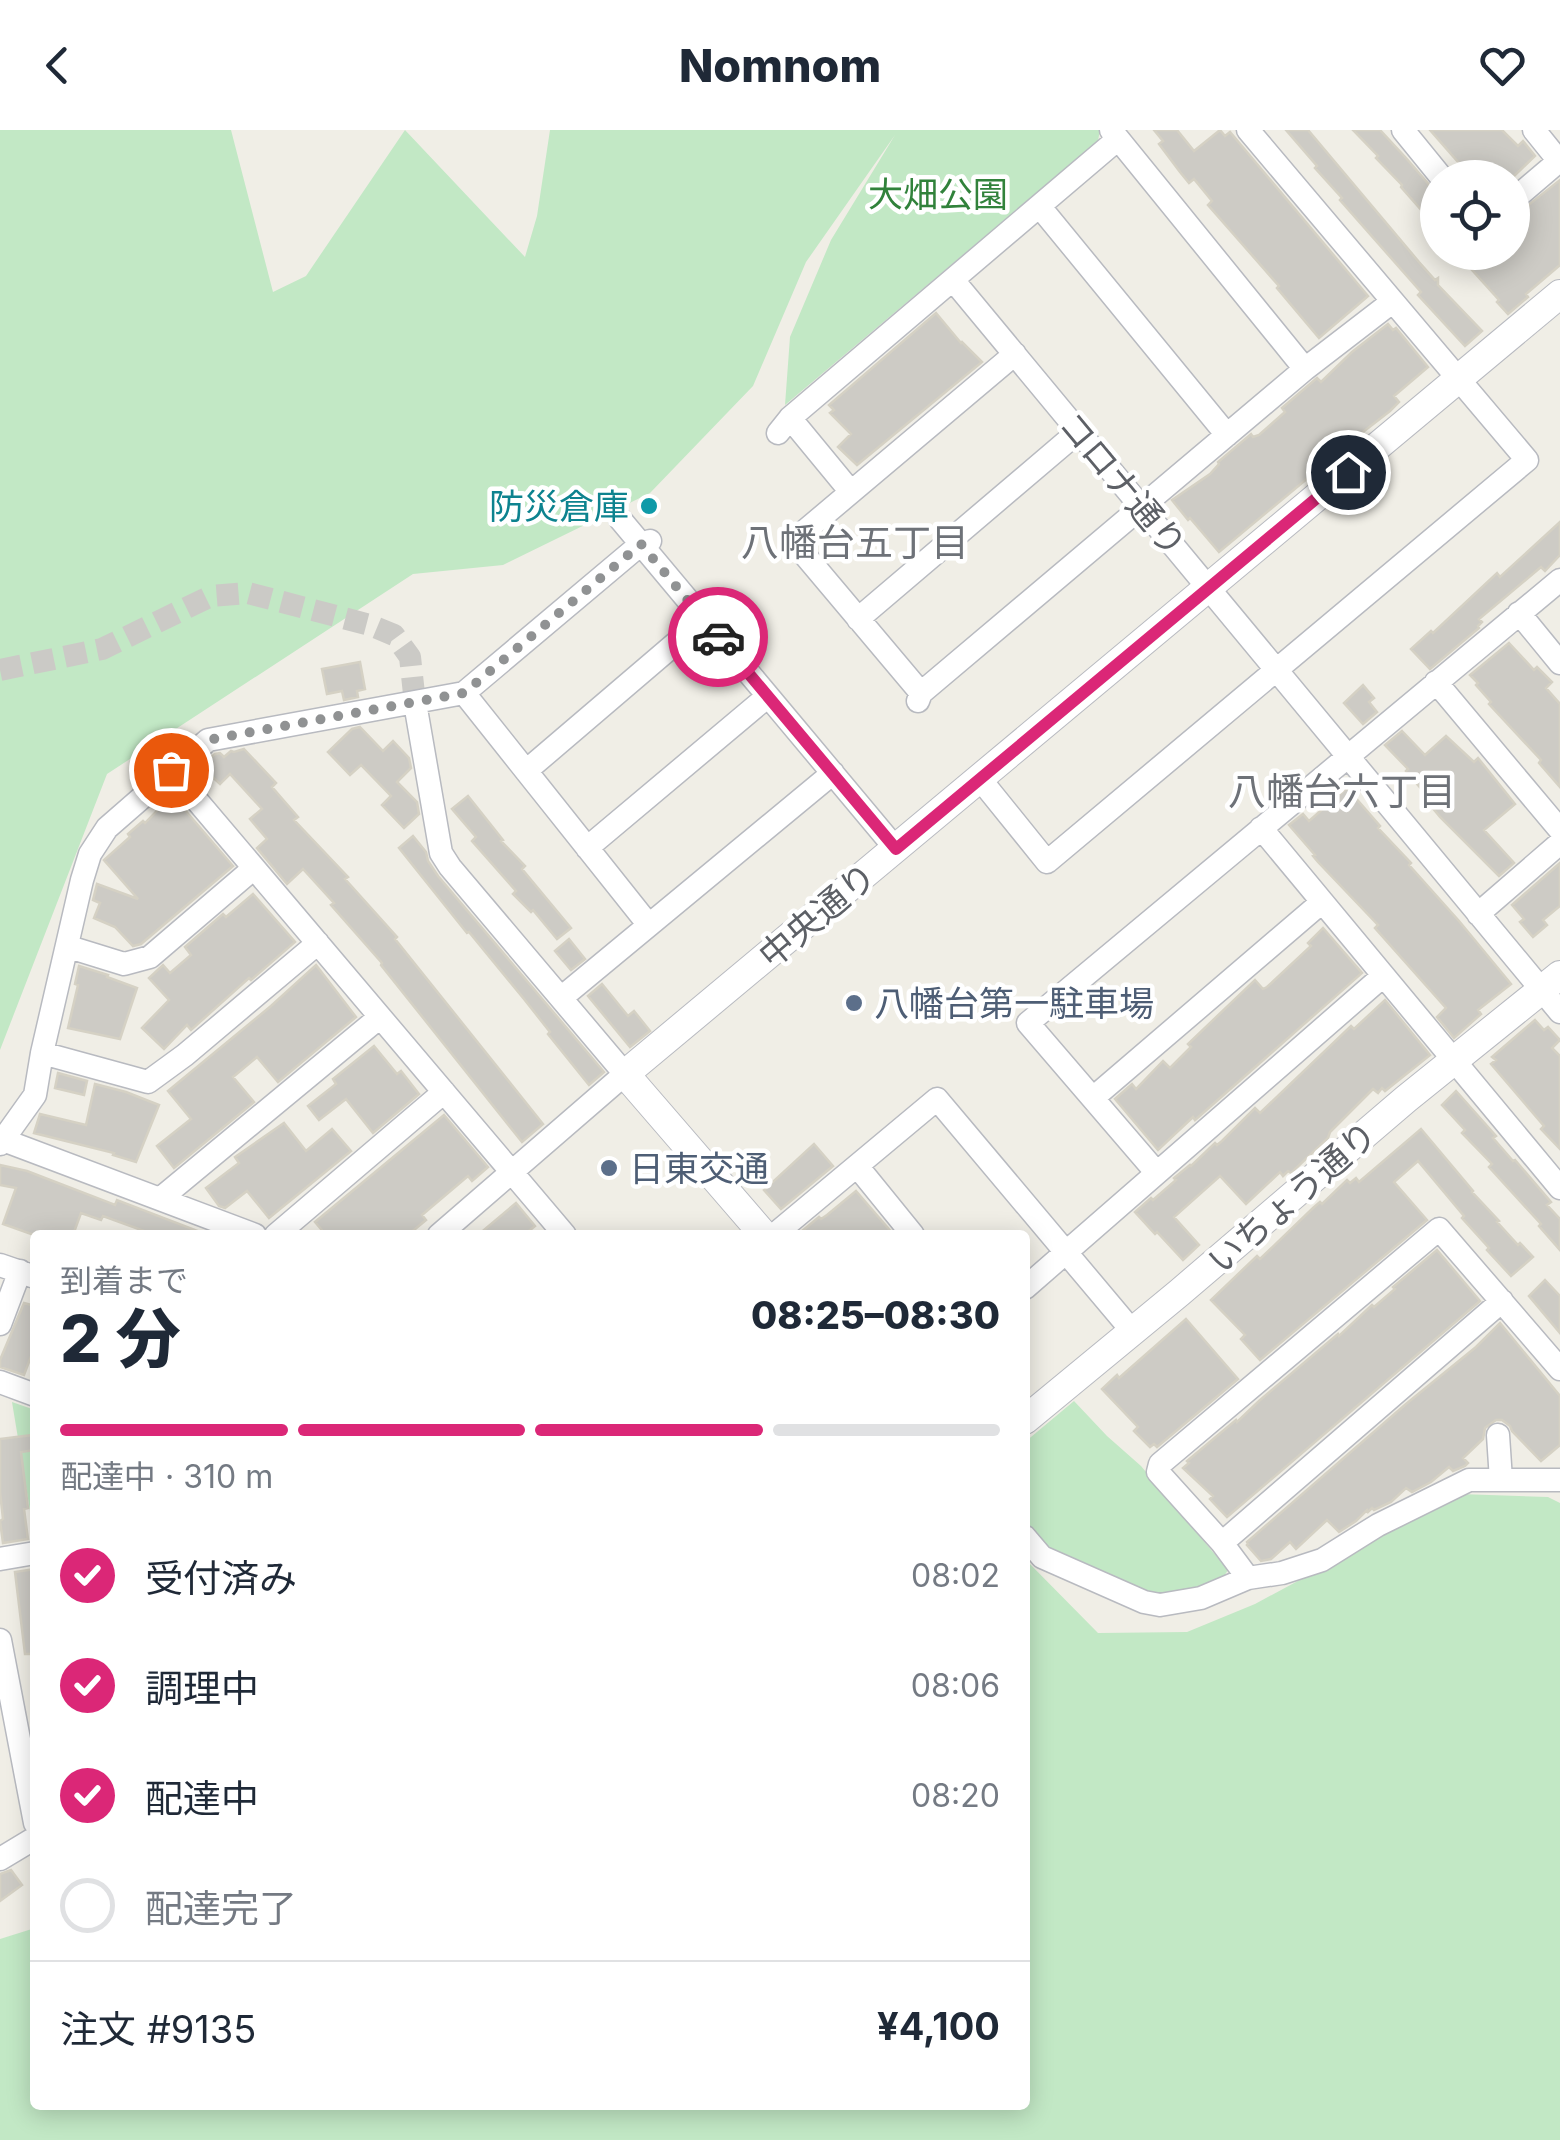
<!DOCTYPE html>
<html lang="ja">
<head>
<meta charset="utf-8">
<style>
  :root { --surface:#fff; --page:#f6f6f7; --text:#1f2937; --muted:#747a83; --line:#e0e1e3; --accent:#db2777 }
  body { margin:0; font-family:Inter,"Noto Sans JP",sans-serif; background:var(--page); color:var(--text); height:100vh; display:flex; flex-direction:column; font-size:38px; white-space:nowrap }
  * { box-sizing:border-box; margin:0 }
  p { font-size:32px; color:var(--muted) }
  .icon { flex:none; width:55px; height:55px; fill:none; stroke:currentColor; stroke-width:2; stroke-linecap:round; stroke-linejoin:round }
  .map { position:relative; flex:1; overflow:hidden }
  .drawer { position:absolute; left:30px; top:1100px; width:1000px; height:880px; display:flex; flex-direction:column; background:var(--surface); border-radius:10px; box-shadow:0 5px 25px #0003 }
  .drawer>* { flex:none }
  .tools { position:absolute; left:1420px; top:30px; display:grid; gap:20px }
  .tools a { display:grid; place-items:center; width:110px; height:110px; border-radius:50%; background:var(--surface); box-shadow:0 5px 25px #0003; font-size:50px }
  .pin { position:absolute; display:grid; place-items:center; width:85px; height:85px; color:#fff; margin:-42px; border:5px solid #fff; border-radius:50%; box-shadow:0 2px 10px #0007 }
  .courier { position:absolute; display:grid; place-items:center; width:100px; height:100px; margin:-50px; border:8px solid #db2777; border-radius:50%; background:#fff; color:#222; box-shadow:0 2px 12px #0007 }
  .summary em { font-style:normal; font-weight:800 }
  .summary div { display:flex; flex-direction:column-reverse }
  .summary { display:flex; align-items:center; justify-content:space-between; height:170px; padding:0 30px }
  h1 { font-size:65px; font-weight:800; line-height:75px }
  .bar { display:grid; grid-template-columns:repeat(4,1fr); gap:15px 10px; align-content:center; height:120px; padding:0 30px }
  .bar i { height:12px; border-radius:8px; background:var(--line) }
  .bar .active { background:var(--accent) }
  .bar p { grid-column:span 4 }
  .line { display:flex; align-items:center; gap:25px; padding:0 30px; border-top:2px solid var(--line) }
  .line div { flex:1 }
  ol { padding:0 30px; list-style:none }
  li { display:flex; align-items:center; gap:30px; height:110px }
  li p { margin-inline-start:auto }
  li .icon { padding:10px; border-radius:50%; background:var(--accent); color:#fff; stroke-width:4 }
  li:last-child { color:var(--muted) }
  li i { width:55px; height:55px; border:5px solid var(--line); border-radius:50% }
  header { display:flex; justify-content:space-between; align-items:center; height:130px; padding:0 30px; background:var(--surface); font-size:45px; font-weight:800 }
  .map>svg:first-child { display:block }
  .green { fill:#c2e8c5 }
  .building { fill:#cdcbc5; stroke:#d5d1c4; stroke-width:2.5 }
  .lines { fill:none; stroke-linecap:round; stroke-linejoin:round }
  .minor-tunnel { stroke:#cbcac6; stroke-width:22; stroke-dasharray:22 11; stroke-linecap:butt }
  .minor-casing { stroke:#b8bac0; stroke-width:25 }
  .tertiary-casing { stroke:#b8bac0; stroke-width:30 }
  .minor { stroke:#fff; stroke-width:22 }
  .tertiary { stroke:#fff; stroke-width:28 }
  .done { stroke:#909293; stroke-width:10; stroke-dasharray:0 18 }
  .route { stroke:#db2777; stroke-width:12 }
  .culture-dot { fill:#0f9aa8; stroke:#fff; stroke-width:4 }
  .service-dot { fill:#5c6f8a; stroke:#fff; stroke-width:4 }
  .labels { text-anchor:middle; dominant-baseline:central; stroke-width:9; stroke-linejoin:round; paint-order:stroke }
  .park-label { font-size:35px; fill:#31823b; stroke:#fff }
  .street-label { font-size:35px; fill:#5d6066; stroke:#fff }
  .culture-label { font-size:35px; fill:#0d838f; stroke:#fff; text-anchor:end }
  .service-label { font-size:35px; fill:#4e5e75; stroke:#fff; text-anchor:start }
  .neighbourhood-label { font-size:38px; fill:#6e7278; stroke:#fff }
</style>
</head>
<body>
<header><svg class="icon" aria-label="back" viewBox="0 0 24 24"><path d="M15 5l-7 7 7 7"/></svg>Nomnom<svg class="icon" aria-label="heart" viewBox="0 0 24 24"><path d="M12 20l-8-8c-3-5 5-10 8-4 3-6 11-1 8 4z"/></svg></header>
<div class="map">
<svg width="1560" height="2010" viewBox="0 0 1560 2010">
  <rect width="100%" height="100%" fill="#f0eee6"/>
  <path class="green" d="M0 0H231L273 162 306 146 405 0 525 127 537 86 550 0H1100L1098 11 785 275 790 207 831 110 895 5 806 132 753 256 650 363 503 435 413 444 107 644 0 920Z
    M1074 1271 1107 1306 1141 1336 1228 1440 1221 1451 1158 1468 1044 1418 1025 1394V1312Z
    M12 1272 35 1280V1411Z
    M1459 1364 1548 1367 1560 1373V2010H0V1809L35 1798V1975H1025V1429L1098 1503 1187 1502 1255 1474Z"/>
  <path class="building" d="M1154 0H1177L1194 21 1220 0 1225 6 1230 2 1368 166 1319 208 1277 158 1279 156 1208 75 1212 71 1194 49 1189 53 1180 42 1159 14 1163 11Z
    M1286 0H1308L1419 132 1435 150 1438 148V155L1482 201 1465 216 1418 165 1421 162 1340 70 1342 68 1315 38 1317 36Z
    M1353 0H1380L1406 28 1438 65V99L1401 57 1402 55 1376 28 1378 26Z
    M1430 0H1502L1518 16 1523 11 1535 26 1512 48H1472Z
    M1560 50V135L1526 164 1528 167 1508 184 1497 172 1499 170 1464 131 1474 122H1512V88Z
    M936 183 961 213 962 212 982 232 857 335 838 317 851 304 830 283 834 280 829 275Z
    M1388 194 1393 200 1396 198 1428 237 1394 266 1399 272 1390 281 1354 309 1351 305 1328 323 1332 328 1219 422 1190 388 1188 390 1172 370 1210 344 1219 334 1218 332 1251 304 1253 307 1259 305 1285 282 1282 278 1317 248 1321 252 1352 222Z
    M1560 392V425L1545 441 1541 437 1479 489 1482 492 1478 496 1479 498 1430 539 1411 519 1431 501 1433 503 1497 443 1500 447Z
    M1509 513 1534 540 1537 537 1552 552 1546 558 1560 574V657L1539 633 1541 630 1489 574 1491 572 1476 555 1478 553 1470 545Z
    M360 532 365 559 357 561 358 567 344 570 342 561 327 564 322 539Z
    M1363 555 1374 568 1369 572 1377 582 1363 594 1344 573Z
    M360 597 383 621 393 611 409 628 411 638 397 652 417 672 419 684 404 698 382 675 391 666 361 635 350 645 328 622 352 599Z
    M1402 601 1425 625 1446 606 1474 632 1478 628 1515 674 1484 700 1514 733 1499 746 1440 687 1426 670 1429 668 1406 641 1408 639 1385 615Z
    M244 619 276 653 272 657 298 687 294 690 348 747 345 749 397 807 395 809 543 994 522 1012 381 835 382 833 331 775 334 773 303 739 287 754 257 718 267 709 250 689 262 679 230 644 220 654 201 636 215 624 220 623 224 627 231 621 234 622Z
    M1347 658 1380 696 1378 698 1411 733 1409 735 1459 791 1511 854 1478 880 1481 884 1454 908 1437 887 1446 878 1375 798 1378 795 1318 732 1313 726 1315 725 1289 695 1303 684 1309 691Z
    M172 665 233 736 141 814 133 816 115 797 94 788 100 773 93 770 97 754 138 769 104 730 130 707 128 704 143 691 145 693Z
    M468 666 503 710 501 711 525 736 522 739 571 798 557 809 533 780 531 782 513 764 516 761 472 711 476 707 452 679Z
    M413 706 426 722 428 731 438 746 604 942 589 955 548 904 550 902 524 869 469 802 467 803 399 718Z
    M1560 733V776L1543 790 1547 795 1533 807 1520 792 1524 789 1512 775Z
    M253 764 295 812 251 850 249 848 191 900 187 895 164 919 142 898 169 870 149 848 163 835 170 843 191 825 185 817 223 784 226 787Z
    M1323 798 1362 843 1195 990 1193 987 1158 1020 1115 969 1132 954 1136 959 1163 931 1170 938 1191 917 1188 914 1255 850 1263 859 1267 857 1311 816 1308 813Z
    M569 809 585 829 571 840 555 821Z
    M316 835 356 887 278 952 257 927 233 947 254 972 174 1038 157 1016 191 989 168 961 271 876Z
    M79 836 108 845 107 847 137 858 120 909 68 898 78 855 75 854Z
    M602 854 628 886 634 881 650 901 630 917 588 866Z
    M1385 870 1430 925 1385 961 1382 958 1378 963 1373 959 1330 1002 1328 1008 1291 1043 1288 1041 1283 1046 1280 1042 1246 1074 1220 1046 1174 1087 1199 1115 1183 1130 1157 1102 1155 1104 1135 1082 1151 1068 1153 1070 1176 1050 1174 1048 1190 1035 1191 1036 1215 1013 1217 1015 1222 1011 1255 978 1260 983 1351 896 1354 899Z
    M1535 890 1544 900 1548 897 1560 910 1552 918 1560 926V1019L1541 999 1544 996 1491 934 1496 930 1492 927Z
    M374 916 397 944 401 941 419 964 373 1003 346 969 319 990 308 976 336 954 333 949Z
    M58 943 87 951 84 965 55 958Z
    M95 954 126 962 159 975 136 1032 113 1025 114 1023 34 1003 40 984 86 995Z
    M1456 961 1496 1006 1493 1008 1513 1031 1515 1030 1551 1072 1547 1075 1560 1089V1120L1539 1096 1541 1094 1489 1037 1492 1034 1462 1003 1465 1000 1442 975Z
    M444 985 488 1037 472 1051 468 1046 422 1085 426 1090 408 1105H326L315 1092Z
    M284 993 306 1021 332 999 351 1021 269 1088 247 1061 225 1078 219 1076 206 1058 239 1033 235 1027Z
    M1421 999 1473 1061 1472 1062 1499 1091 1497 1092 1518 1115 1520 1113 1533 1127 1511 1146 1487 1120 1489 1118 1462 1088 1464 1086 1418 1031 1394 1052 1427 1090 1260 1230 1241 1209 1245 1205 1211 1170 1257 1126 1260 1129 1313 1078 1320 1072 1322 1074 1347 1050 1350 1053 1356 1048 1359 1052Z
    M814 1014 833 1036 781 1079 764 1060Z
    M0 1035 27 1041 115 1075 117 1070 203 1103V1105H155L103 1086 101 1090 81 1083 73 1105H34L3 1094 16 1058 0 1055Z
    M856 1061 894 1105H802L801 1102 819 1087 821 1089 827 1085Z
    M516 1073 535 1096 524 1105H478Z
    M1437 1120 1480 1171 1227 1387 1210 1369 1213 1366 1183 1338 1189 1333 1187 1331 1236 1290 1237 1292 1259 1271 1338 1204 1339 1206 1372 1175 1374 1177 1395 1159 1393 1157Z
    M1545 1150 1560 1166V1203L1529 1166Z
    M24 1173 35 1176V1216L24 1245 0 1237V1230Z
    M1186 1189 1238 1249 1157 1317 1154 1314 1150 1317 1134 1301 1138 1297 1102 1259 1117 1245 1119 1248Z
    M1500 1193 1560 1266V1315L1541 1331 1512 1301 1510 1296 1502 1290H1496L1485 1298 1483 1309 1463 1328 1468 1333 1465 1336 1453 1341 1449 1337 1431 1352 1412 1362 1406 1358 1391 1372 1374 1380 1372 1378 1368 1382 1367 1380 1356 1391 1339 1402 1327 1390 1296 1419 1290 1412 1271 1429 1261 1431 1247 1415 1248 1414 1247 1412 1406 1274 1476 1217Z
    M33 1305 35 1320 21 1322 28 1378 24 1379 28 1409 3 1413 0 1391 3 1389 0 1362V1309Z
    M35 1439V1524H25L15 1442Z
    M11 1740 22 1755 0 1771V1744Z"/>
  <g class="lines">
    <path class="minor-tunnel" d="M0 540 102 519 211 466 248 463 370 495 394 505 410 527 415 573"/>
    <defs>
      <path id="minor" d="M1111 0 1305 239
        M1403 0 1442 48
        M1534 0 1559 31
        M1512 71 1560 30
        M1040 77 1227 305
        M953 150 1560 882
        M790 288 851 362
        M778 303 790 288 1118 9
        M620 389 896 719
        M1519 483 1560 533
        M858 489 1079 301
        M1436 552 1560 700
        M464 563 648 794
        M921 563 793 411 1015 224
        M918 571 921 563 1305 239 1392 172
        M415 573 441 723 450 737 625 944 439 1105
        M171 640 565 1105
        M526 641 704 489
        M980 649 1047 732 1527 330 1248 0
        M1261 698 1560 1058
        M587 718 768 566
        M1478 784 1560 713
        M69 817 124 834 150 827 254 738
        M561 868 833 643
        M42 923 148 952 185 925 318 813
        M1093 968 1322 772
        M3 1010 255 1105
        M0 1014 35 965 42 923 82 750 90 724 107 698 208 610 464 563 641 414 650 411
        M857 1036 913 1105
        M1156 1042 1028 893 1560 450
        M160 1069 380 887
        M276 1105 444 962
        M774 1105 937 969 1133 1202
        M0 1135 35 1147
        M1025 1158 1383 846
        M0 1194 20 1141
        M0 1252 35 1265
        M1498 1305 1501 1350
        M1025 1407 1042 1427 1144 1472 1160 1475 1201 1468 1248 1448 1282 1443 1322 1430 1378 1395 1469 1350H1560
        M1222 1413 1502 1171
        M0 1429 35 1423
        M1248 1448 1222 1413 1158 1342 1160 1334 1439 1099 1560 1239
        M0 1510 35 1693
        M0 1729 35 1708"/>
      <path id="tertiary" d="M764 1105 625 944 1560 164
        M1025 1290 1179 1163 1406 969 1560 845"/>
    </defs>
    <use href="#minor" class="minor-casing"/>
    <use href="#tertiary" class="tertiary-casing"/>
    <use href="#minor" class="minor"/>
    <use href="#tertiary" class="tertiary"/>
  </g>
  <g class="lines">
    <path class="done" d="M171 640 208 610 464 563 641 414 718 507"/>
    <path class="route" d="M718 507 896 719 1348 342"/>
  </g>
  <circle class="culture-dot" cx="649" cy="376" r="10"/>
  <g class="service-dot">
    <circle cx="854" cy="873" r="10"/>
    <circle cx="609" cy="1038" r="10"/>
  </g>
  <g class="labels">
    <g class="park-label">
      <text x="938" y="64">大畑公園</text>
    </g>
    <g class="street-label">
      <text transform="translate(1123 354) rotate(50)">コロナ通り</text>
      <text transform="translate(817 785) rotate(-40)">中央通り</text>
      <text transform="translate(1292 1067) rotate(-41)">いちょう通り</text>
    </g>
    <g class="culture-label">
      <text x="629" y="376">防災倉庫</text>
    </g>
    <g class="service-label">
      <text x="874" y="873">八幡台第一駐車場</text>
      <text x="629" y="1038">日東交通</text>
    </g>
    <g class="neighbourhood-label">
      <text x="855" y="412">八幡台五丁目</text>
      <text x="1342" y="661">八幡台六丁目</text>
    </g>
  </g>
</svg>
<div class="tools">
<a><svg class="icon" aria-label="locate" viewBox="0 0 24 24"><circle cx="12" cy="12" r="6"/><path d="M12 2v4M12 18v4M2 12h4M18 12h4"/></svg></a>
</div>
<div class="pin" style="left:171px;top:640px;background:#ea580c"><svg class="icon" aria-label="bag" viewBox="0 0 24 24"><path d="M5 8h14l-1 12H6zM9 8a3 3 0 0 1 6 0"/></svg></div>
<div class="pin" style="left:1348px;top:342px;background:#1f2937"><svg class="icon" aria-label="home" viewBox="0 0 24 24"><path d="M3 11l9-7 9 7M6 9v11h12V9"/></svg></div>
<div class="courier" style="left:718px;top:507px"><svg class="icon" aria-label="car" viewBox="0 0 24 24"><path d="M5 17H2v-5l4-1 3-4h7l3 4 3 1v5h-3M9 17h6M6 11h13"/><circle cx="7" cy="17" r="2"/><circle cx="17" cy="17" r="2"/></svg></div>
<section class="drawer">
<div class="summary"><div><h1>2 分</h1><p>到着まで</p></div><em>08:25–08:30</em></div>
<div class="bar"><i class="active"></i><i class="active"></i><i class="active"></i><i></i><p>配達中 · 310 m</p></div>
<ol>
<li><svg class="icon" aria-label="check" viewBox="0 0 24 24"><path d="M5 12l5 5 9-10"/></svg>受付済み<p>08:02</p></li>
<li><svg class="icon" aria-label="check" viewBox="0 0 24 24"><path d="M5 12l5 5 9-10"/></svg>調理中<p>08:06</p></li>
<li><svg class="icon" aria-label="check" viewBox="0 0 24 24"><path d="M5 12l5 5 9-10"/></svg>配達中<p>08:20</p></li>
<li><i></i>配達完了</li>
</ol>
<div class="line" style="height:130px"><div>注文 #9135</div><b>¥4,100</b></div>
</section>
</div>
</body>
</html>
